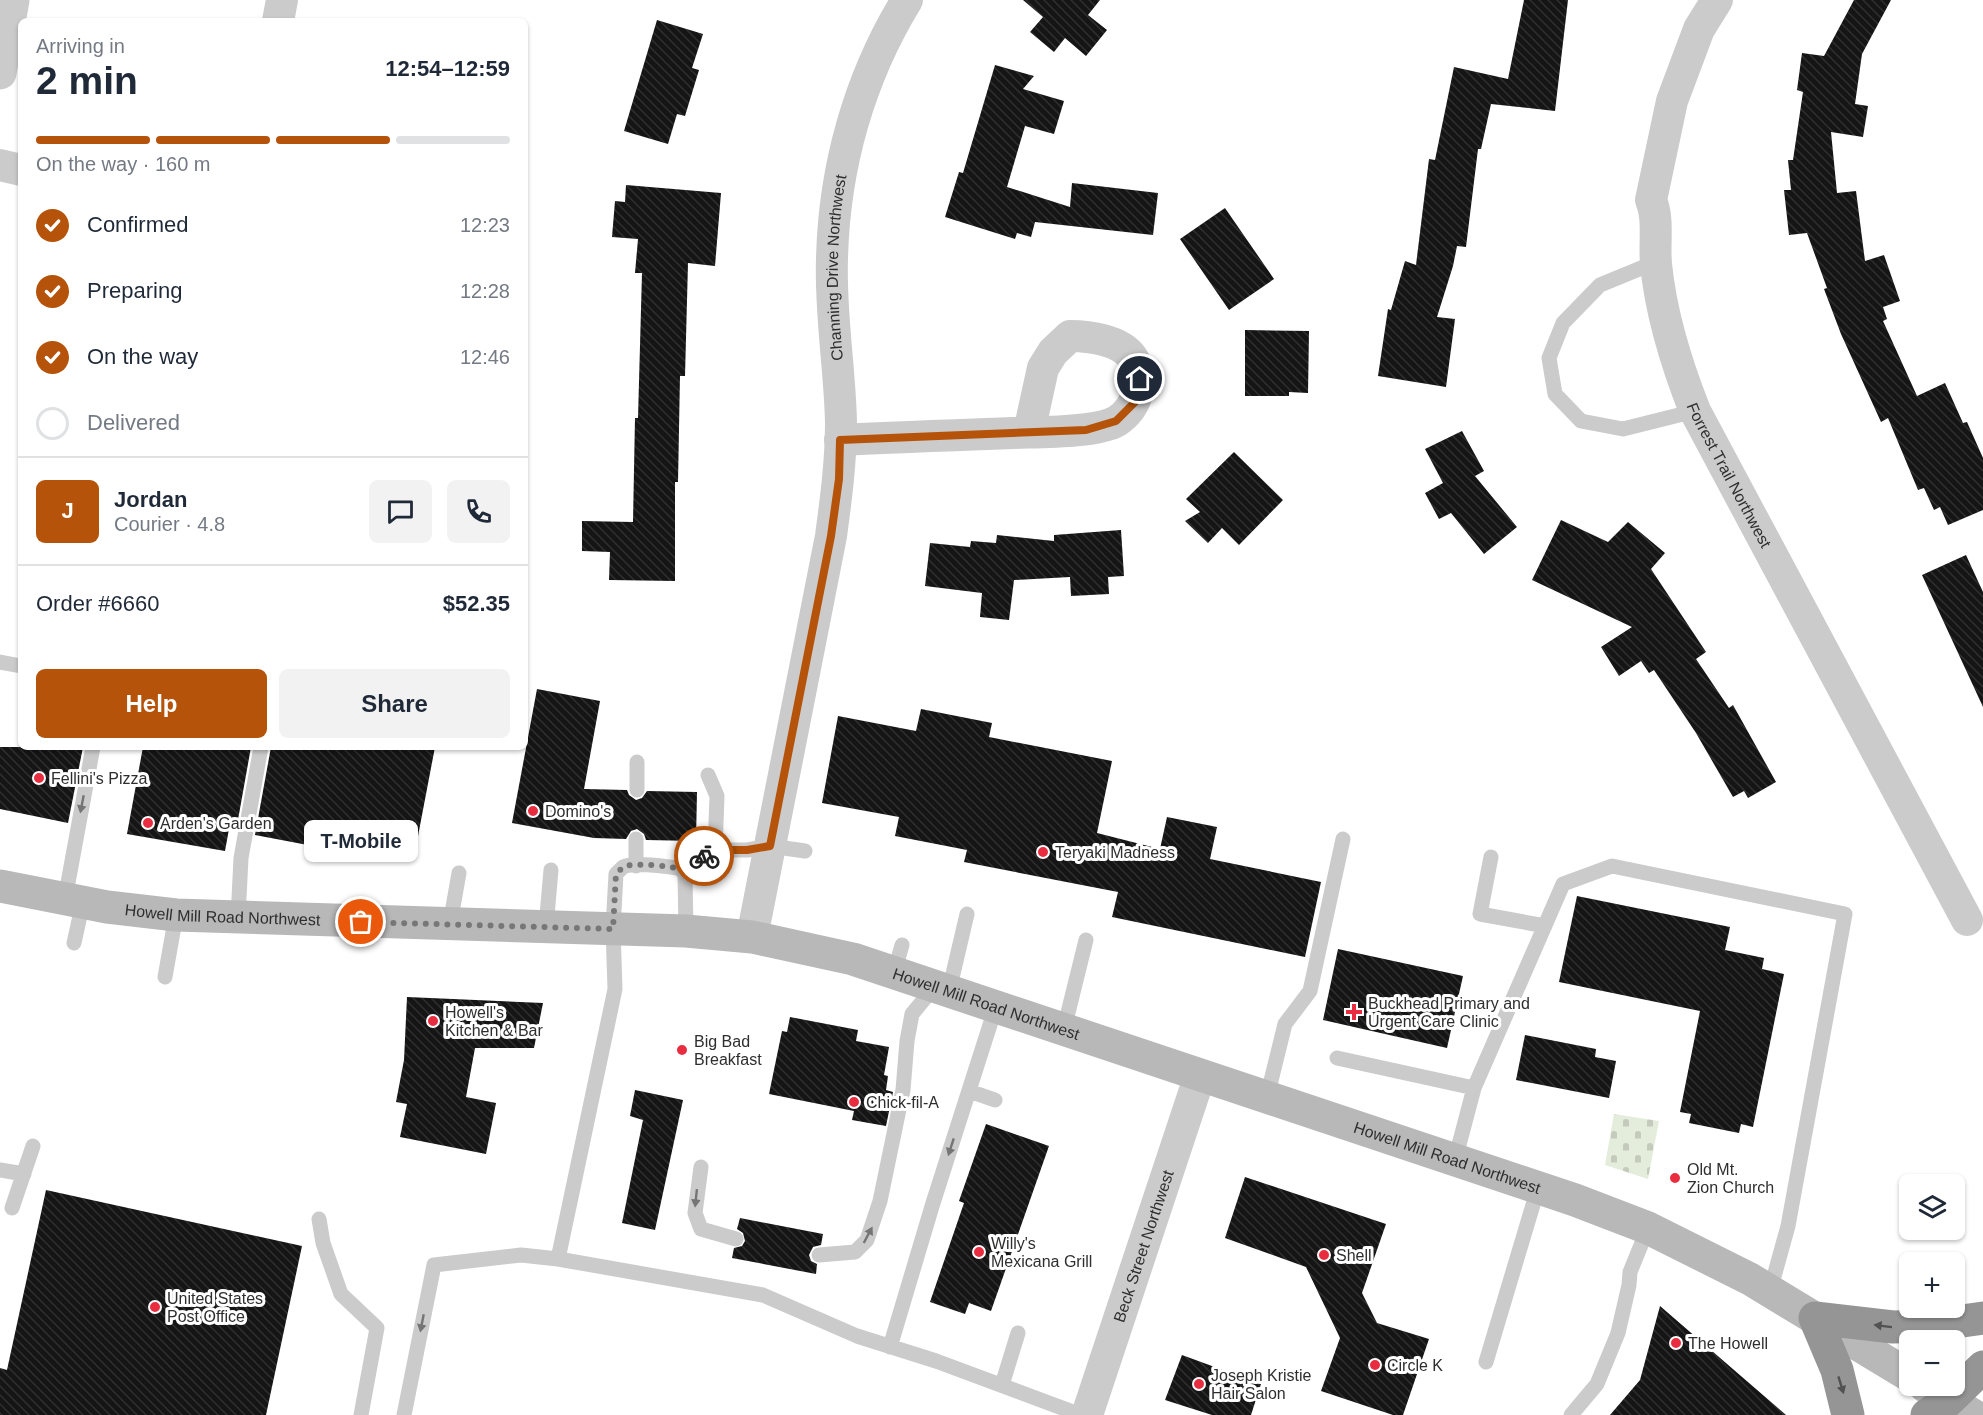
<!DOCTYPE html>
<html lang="en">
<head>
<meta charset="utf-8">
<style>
  :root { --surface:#fff; --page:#f2f2f3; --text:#1f2937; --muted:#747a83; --line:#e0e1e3; --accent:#b45309 }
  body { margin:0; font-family:Arial,sans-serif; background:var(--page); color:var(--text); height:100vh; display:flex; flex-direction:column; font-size:22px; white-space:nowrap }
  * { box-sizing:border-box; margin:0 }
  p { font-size:20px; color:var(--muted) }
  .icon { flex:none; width:33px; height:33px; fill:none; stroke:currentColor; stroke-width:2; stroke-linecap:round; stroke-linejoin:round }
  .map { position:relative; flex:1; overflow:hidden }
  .drawer { position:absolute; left:18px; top:18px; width:510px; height:732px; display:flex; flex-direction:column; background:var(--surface); border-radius:9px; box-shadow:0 2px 4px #0004 }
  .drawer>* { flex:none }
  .buttons { position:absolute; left:1899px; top:1174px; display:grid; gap:12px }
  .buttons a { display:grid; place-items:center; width:66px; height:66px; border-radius:9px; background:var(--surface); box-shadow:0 2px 4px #0004; font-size:30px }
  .pin { position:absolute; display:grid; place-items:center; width:51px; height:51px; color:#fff; margin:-26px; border:3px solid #fff; border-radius:50%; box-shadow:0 2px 6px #0007 }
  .courier { position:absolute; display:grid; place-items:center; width:60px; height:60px; margin:-30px; border:4px solid #b45309; border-radius:50%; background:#fff; color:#222; box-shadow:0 2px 8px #0007 }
  .bubble { position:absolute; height:42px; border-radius:9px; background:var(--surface); box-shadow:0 2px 4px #0004; font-size:20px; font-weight:700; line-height:42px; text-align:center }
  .headline em { font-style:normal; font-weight:700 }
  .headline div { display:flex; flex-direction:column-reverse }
  .headline { display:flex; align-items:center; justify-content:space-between; height:102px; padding:0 18px }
  h1 { font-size:39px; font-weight:700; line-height:45px }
  .bar { display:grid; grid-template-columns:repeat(4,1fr); gap:9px 6px; align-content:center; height:72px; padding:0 18px }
  .bar i { height:8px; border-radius:4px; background:var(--line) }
  .bar .selected { background:var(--accent) }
  .bar p { grid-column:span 4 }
  .line { display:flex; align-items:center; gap:15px; padding:0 18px; border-top:2px solid var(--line) }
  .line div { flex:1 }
  .round { display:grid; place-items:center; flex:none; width:63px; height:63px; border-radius:9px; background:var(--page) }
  ol { padding:0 18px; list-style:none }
  li { display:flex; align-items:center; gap:18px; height:66px }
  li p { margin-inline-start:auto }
  li .icon { padding:6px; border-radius:50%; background:var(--accent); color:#fff; stroke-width:4 }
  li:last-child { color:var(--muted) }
  li i { width:33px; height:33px; border:3px solid var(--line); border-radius:50% }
  .primary-button { display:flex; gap:12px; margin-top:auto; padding:12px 18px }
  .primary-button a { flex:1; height:69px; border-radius:9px; background:var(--accent); color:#fff; font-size:24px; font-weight:700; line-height:69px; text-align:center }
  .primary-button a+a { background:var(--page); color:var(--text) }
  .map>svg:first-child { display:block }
  .cemetery { fill:url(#cemetery-stones) }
  .building { fill:url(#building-back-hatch) }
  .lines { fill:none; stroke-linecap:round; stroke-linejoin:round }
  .service { stroke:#cbcbcb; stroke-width:15 }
  .minor { stroke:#cbcbcb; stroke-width:32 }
  .tertiary { stroke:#cbcbcb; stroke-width:33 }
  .secondary { stroke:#b8b8b8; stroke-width:33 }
  .motorway { stroke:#959595; stroke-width:33 }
  .oneway { fill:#757575 }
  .oneway2 { fill:#525252 }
  .done { stroke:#777; stroke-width:6; stroke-dasharray:0 10.8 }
  .route { stroke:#b45309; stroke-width:8 }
  .poi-dot { fill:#e82d40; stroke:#fff; stroke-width:2 }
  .labels { text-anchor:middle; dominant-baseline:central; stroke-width:6; stroke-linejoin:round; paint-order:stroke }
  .street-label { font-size:16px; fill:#2e2e2e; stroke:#fff }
  .poi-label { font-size:16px; fill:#2e2e2e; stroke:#fff; text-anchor:start }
</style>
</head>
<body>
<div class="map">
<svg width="1983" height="1415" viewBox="0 0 1983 1415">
  <defs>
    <pattern id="cemetery-stones" width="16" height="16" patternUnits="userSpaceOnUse" patternTransform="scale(1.5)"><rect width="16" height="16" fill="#e4ecdb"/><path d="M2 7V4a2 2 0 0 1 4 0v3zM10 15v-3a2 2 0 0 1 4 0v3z" fill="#c4cbbc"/></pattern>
    <pattern id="building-back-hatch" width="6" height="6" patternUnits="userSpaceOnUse" patternTransform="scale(1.5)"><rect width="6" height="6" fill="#151515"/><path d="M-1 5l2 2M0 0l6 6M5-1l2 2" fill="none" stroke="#2f2f2f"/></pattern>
  </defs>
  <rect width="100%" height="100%" fill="#fff"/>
  <path class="cemetery" d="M1614 1114 1659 1121 1648 1179 1605 1165Z"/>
  <path class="building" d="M1023 0H1100L1088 15 1107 30 1086 56 1065 38 1054 52 1030 32 1043 17Z
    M1524 0H1568L1555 111 1491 104 1481 149H1478L1466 247 1457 246 1453 266 1437 317 1455 319 1446 387 1378 376 1388 309 1391 310 1405 261 1416 265 1429 159 1435 160 1454 67 1508 79Z
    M1854 0H1891L1862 54 1855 104 1868 106 1863 137 1831 132 1837 193 1856 191 1865 261 1884 255 1900 301 1883 307 1887 319 1883 321 1917 396 1945 383 1963 423 1967 422 1983 458V510L1948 525 1940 507 1934 510 1924 488 1918 490 1888 418 1881 422 1841 334 1824 289 1827 288 1807 233 1789 235 1784 190H1791L1788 160H1793L1803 92 1797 90 1802 53 1824 56Z
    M657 20 703 34 692 68 699 70 685 116 677 114 668 144 624 131Z
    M995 65 1034 76 1023 89 1064 101 1054 134 1025 126 1007 187 1070 207 1072 183 1158 193 1153 235 1035 222 1031 237 1017 233 1015 239 945 217 959 172 963 173Z
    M626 185 721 193 715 266 688 263 685 376H680L678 482H675V581L609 580 610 552 582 551V521L633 522 635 418H638L642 273H635L638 239 612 237 615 201 625 202Z
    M1225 208 1274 279 1229 310 1180 239Z
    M1245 330 1309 331 1308 393 1289 392V396H1245Z
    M1462 431 1484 471 1475 476 1517 527 1484 554 1451 513 1439 519 1425 493 1443 483 1425 449Z
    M1234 452 1283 500 1239 545 1222 528 1208 543 1185 521 1200 512 1186 499Z
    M1561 520 1608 542 1628 522 1665 553 1651 569 1706 652 1696 659 1729 708 1733 705 1776 782 1748 798 1744 791 1733 797 1696 733 1654 670 1649 673 1641 661 1619 676 1601 647 1632 627 1532 580Z
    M1121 530 1124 576 1108 577 1109 594 1071 596 1070 577 1014 580 1009 620 980 617 982 593 925 586 930 543 970 547 971 541 996 543 997 535 1054 541V535Z
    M1966 555 1983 592V707L1922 575Z
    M537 689 600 701 584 789 627 790 629 795 636 800 642 798 647 791 697 792 696 841 646 840 644 834 637 829 631 831 626 839 594 838 512 823Z
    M921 709 992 723 989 737 1112 761 1097 833 1160 849 1167 817 1217 827 1210 859 1321 882 1305 957 1112 917 1118 892 964 862 967 850 895 836 899 817 822 803 838 716 916 731Z
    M0 747H83L68 823 0 809Z
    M143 747H251L236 831 229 829 225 851 127 834Z
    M271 747H435L414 857 336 842 334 850 255 835Z
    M1577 896 1730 927 1725 950 1764 958 1762 969 1784 974 1753 1127 1741 1124 1739 1133 1689 1123 1691 1114 1680 1112 1700 1011 1559 982Z
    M1338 949 1463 976 1447 1048 1323 1020Z
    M407 997 543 1003 534 1048H475L466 1097 496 1103 486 1154 400 1137 407 1104 396 1102 404 1060Z
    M790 1017 858 1030 856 1041 889 1047 884 1075 888 1076 886 1090 893 1092 886 1126 852 1120 854 1111 769 1094 782 1031 787 1032Z
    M1525 1035 1596 1049 1595 1057 1616 1061 1609 1098 1516 1080Z
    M635 1090 683 1100 655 1230 622 1223 643 1120 630 1116Z
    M986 1124 1049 1146 991 1311 969 1303 965 1314 930 1302 964 1203 959 1201Z
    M1245 1177 1386 1224 1362 1293 1377 1323 1429 1339 1403 1415H1393L1321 1391 1340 1338 1306 1267 1225 1238Z
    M46 1190 302 1246 266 1415H0V1368L7 1370Z
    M740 1218 823 1234 821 1245 813 1247 809 1255 811 1261 817 1264 816 1274 732 1258 734 1248 742 1246 745 1241 743 1233 737 1229Z
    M1660 1306 1786 1415H1610L1640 1380Z
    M1182 1355 1261 1384 1251 1415H1212L1165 1400Z"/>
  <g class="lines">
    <path class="service" d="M1656 262 1600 285 1563 323 1549 358 1555 394 1581 421 1623 429 1695 411
      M0 662 21 666
      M708 775 717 796 715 850
      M637 790V762
      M1491 857 1480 914 1545 926
      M636 866V839
      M681 869 715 850H747L770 846 805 851
      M65 899 93 747
      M238 918 241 858 261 747
      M450 924 459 873
      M546 927 551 870
      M74 943 83 902
      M894 973 902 945
      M165 977 176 915
      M949 991 967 914
      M1064 1029 1086 940
      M1337 1058 1474 1088
      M969 1091 995 1100
      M1267 1097 1285 1024 1310 991 1343 839
      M1455 1160 1474 1088 1563 884 1612 866 1845 914 1788 1226 1770 1291
      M701 1167 695 1213 701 1229 736 1239
      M0 1170 24 1174
      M12 1208 33 1146
      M319 1219 323 1243 341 1294 377 1328 361 1415
      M819 1255 855 1252 867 1240 880 1201 903 1090 907 1041 912 1014 935 986
      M558 1259 763 1295 857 1336 936 1361 1081 1415
      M890 1347 933 1203 996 1006
      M1486 1362 1538 1188
      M1002 1385 1018 1333
      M404 1415 434 1265 521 1255 558 1259 615 989 613 929 616 874C617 873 622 868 623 867 634 862 668 866 681 869L685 875 686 931
      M1571 1415 1597 1384 1618 1333 1629 1285 1630 1272 1648 1228"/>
    <g class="minor">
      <path id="s1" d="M1717 0 1699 29 1672 101 1651 200C1659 219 1654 243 1656 264 1661 315 1676 363 1695 411L1967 920"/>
      <path d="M278 21 282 0"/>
      <path d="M0 165 21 170"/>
      <path d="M840 440C898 437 956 435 1013 433 1038 432 1097 433 1117 421 1137 408 1147 378 1132 357 1120 340 1089 336 1070 336L1053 352 1043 368 1029 432"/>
      <path id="s2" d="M752 937 831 536C836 499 841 461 841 423 840 369 830 314 832 259 834 168 859 78 907 0"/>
      <path id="s3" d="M1087 1415 1200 1075"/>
    </g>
    <path class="tertiary" d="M0 73 13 0"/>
    <g class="secondary">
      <path id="s4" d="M0 886 107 907 176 915 686 931 752 937 853 959 1575 1200 1648 1228 1750 1279 1910 1376"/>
      <path d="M1925 1386 1973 1415"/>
    </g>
    <path class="motorway" d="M1815 1318 1893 1327 1927 1326 1983 1318
      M1815 1318 1837 1370 1848 1415
      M1927 1415 1948 1401 1983 1367"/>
  </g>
  <defs><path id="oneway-solid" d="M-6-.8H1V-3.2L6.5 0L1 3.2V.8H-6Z" transform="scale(1.5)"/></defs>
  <g class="oneway">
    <use href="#oneway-solid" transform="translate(82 804) rotate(101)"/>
    <use href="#oneway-solid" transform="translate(951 1147) rotate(108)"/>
    <use href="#oneway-solid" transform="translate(696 1198) rotate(96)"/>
    <use href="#oneway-solid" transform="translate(868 1235) rotate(-62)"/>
    <use href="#oneway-solid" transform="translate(422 1323) rotate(101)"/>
  </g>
  <g class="oneway2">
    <use href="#oneway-solid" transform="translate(1883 1326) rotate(-173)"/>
    <use href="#oneway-solid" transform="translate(1841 1385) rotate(73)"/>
  </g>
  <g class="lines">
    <path class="done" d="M361 922 613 929 616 874C617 873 622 868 623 867 634 862 669 866 681 869L704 856"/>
    <path class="route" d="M704 856 715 850H747L770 846 831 536 839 479 840 440 1086 430 1116 421 1135 402 1140 379"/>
  </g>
  <g class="poi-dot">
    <circle cx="39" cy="778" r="6"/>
    <circle cx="533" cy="811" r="6"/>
    <circle cx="148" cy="823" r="6"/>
    <circle cx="1043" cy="852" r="6"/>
    <path d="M1351 1003h6v6h6v6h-6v6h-6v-6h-6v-6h6z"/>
    <circle cx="433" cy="1021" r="6"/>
    <circle cx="682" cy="1050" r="6"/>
    <circle cx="854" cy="1102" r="6"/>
    <circle cx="1675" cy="1178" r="6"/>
    <circle cx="979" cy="1252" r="6"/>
    <circle cx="1324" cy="1255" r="6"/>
    <circle cx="155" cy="1307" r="6"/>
    <circle cx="1676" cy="1343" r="6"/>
    <circle cx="1375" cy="1365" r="6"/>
    <circle cx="1199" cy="1384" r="6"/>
  </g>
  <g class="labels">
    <g class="street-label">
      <text stroke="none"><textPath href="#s2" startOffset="678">Channing Drive Northwest</textPath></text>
      <text stroke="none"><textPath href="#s1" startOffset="502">Forrest Trail Northwest</textPath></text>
      <text stroke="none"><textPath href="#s4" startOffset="225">Howell Mill Road Northwest</textPath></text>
      <text stroke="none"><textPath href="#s4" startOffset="999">Howell Mill Road Northwest</textPath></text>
      <text stroke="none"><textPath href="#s4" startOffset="1485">Howell Mill Road Northwest</textPath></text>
      <text stroke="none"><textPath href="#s3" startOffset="178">Beck Street Northwest</textPath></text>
    </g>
    <g class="poi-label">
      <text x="51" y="778">Fellini's Pizza</text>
      <text x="545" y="811">Domino's</text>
      <text x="160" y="823">Arden's Garden</text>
      <text x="1055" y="852">Teryaki Madness</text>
      <text x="1368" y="1003">Buckhead Primary and<tspan x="1368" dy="18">Urgent Care Clinic</tspan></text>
      <text x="445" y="1012">Howell's<tspan x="445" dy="18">Kitchen &amp; Bar</tspan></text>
      <text x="694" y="1041">Big Bad<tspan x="694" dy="18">Breakfast</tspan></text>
      <text x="866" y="1102">Chick-fil-A</text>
      <text x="1687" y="1169">Old Mt.<tspan x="1687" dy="18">Zion Church</tspan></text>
      <text x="991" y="1243">Willy's<tspan x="991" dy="18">Mexicana Grill</tspan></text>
      <text x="1336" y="1255">Shell</text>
      <text x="167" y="1298">United States<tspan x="167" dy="18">Post Office</tspan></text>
      <text x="1688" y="1343">The Howell</text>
      <text x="1387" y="1365">Circle K</text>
      <text x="1211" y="1375">Joseph Kristie<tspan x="1211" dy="18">Hair Salon</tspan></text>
    </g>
  </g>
</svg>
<div class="buttons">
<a><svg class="icon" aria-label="layers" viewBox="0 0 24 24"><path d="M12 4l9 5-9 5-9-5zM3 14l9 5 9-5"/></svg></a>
<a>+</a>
<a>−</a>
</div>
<div class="pin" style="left:361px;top:922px;background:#ea580c"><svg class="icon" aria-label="bag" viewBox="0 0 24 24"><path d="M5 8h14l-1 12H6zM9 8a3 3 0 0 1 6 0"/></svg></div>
<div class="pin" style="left:1140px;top:379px;background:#1f2937"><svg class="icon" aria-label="home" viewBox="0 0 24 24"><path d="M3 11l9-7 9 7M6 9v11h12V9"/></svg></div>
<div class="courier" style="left:704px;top:856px"><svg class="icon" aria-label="bike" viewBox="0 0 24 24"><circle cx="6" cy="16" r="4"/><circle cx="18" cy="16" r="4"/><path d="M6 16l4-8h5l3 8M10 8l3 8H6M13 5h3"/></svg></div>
<div class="bubble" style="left:304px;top:820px;width:114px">T-Mobile</div>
<section class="drawer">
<div class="headline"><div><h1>2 min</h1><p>Arriving in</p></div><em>12:54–12:59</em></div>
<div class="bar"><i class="selected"></i><i class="selected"></i><i class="selected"></i><i></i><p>On the way · 160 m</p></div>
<ol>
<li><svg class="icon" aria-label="check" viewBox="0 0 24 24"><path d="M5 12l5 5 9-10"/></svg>Confirmed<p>12:23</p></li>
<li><svg class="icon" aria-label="check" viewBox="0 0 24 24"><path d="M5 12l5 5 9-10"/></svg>Preparing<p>12:28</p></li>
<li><svg class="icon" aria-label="check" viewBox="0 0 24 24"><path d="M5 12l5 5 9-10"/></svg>On the way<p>12:46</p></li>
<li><i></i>Delivered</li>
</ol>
<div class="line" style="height:108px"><b class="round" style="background:var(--accent);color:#fff">J</b><div><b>Jordan</b><p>Courier · 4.8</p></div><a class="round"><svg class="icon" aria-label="chat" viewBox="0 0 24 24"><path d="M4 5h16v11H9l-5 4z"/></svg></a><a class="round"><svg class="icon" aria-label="phone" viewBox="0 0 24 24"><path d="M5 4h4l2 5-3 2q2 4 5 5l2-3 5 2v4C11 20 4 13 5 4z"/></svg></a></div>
<div class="line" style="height:78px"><div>Order #6660</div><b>$52.35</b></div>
<div class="primary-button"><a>Help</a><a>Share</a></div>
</section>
</div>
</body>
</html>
